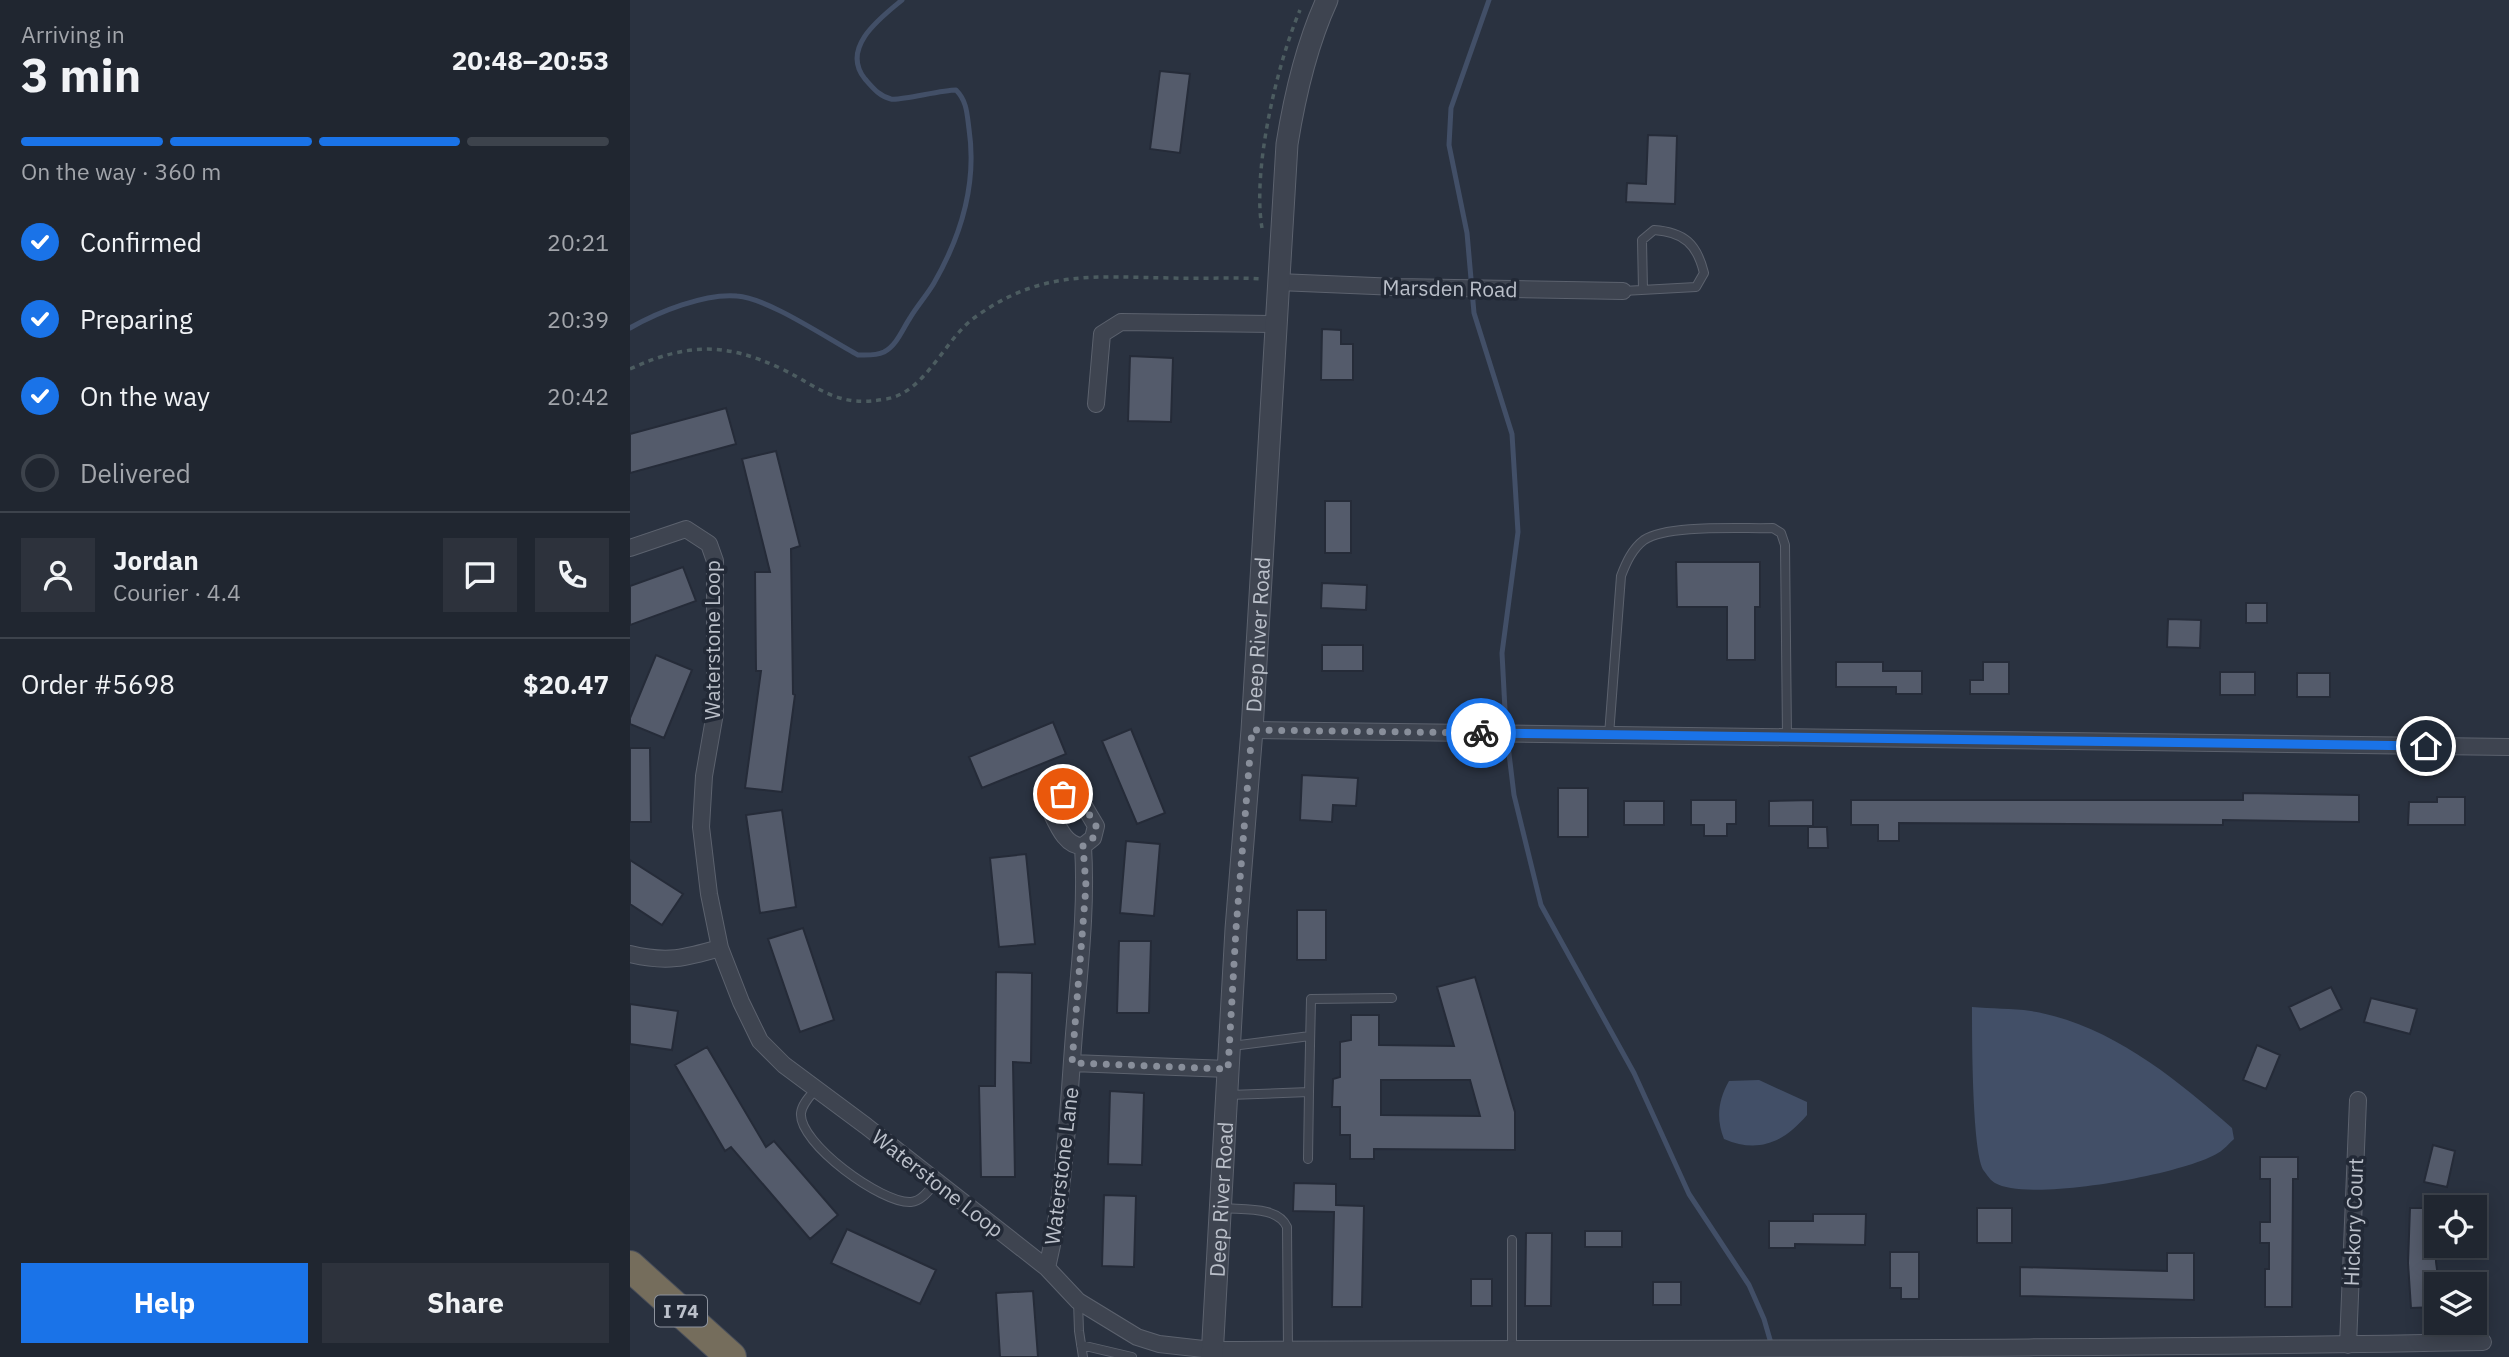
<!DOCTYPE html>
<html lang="en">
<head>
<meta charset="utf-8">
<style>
  :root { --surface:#202630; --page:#2d323c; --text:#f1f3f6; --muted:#a2a5ab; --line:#3d434c; --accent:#1a73e8 }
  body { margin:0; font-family:"IBM Plex Sans",sans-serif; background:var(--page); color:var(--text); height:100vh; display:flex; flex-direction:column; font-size:26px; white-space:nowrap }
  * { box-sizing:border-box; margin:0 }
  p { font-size:23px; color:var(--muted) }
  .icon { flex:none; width:38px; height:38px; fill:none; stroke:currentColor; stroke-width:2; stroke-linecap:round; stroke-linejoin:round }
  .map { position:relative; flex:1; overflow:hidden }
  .sheet { display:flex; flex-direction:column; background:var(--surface); width:630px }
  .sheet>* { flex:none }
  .fabs { position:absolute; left:1794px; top:1195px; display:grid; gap:14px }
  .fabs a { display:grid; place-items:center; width:63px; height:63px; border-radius:0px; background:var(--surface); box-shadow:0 4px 18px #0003,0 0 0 2px var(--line); font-size:35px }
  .pin { position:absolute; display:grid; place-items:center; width:60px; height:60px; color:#fff; margin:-30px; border:4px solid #fff; border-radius:50%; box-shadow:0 2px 7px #0007 }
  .courier { position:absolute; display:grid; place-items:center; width:70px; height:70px; margin:-35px; border:5px solid #1a73e8; border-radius:50%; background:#fff; color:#222; box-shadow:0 2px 9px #0007 }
  .summary em { font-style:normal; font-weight:700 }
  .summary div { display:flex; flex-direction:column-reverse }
  .summary { display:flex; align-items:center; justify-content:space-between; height:119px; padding:0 21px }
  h1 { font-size:46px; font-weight:700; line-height:52px }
  .bar { display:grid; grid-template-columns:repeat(4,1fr); gap:10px 7px; align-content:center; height:84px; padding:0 21px }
  .bar i { height:9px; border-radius:5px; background:var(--line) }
  .bar .current { background:var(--accent) }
  .bar p { grid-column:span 4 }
  .line { display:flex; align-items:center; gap:18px; padding:0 21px; border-top:2px solid var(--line) }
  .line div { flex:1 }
  .round { display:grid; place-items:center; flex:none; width:74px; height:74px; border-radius:0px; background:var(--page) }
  ol { padding:0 21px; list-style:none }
  li { display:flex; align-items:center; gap:21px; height:77px }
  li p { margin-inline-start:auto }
  li .icon { padding:7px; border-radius:50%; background:var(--accent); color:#fff; stroke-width:4 }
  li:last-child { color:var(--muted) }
  li i { width:38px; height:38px; border:4px solid var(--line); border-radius:50% }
  .action { display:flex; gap:14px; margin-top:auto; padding:14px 21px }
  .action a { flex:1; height:80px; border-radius:0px; background:var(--accent); color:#fff; font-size:28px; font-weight:700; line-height:80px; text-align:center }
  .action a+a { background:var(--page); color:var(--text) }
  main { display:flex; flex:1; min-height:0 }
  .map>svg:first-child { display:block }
  .water { fill:#424f67 }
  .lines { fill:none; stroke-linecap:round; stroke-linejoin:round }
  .stream { stroke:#424f67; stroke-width:5 }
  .building { fill:#545b6b; stroke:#252b38; stroke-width:2; fill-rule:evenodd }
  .service-casing { stroke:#5c626e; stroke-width:10 }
  .minor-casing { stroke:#5c626e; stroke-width:18 }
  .tertiary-casing { stroke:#5c626e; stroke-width:23 }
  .motorway-casing { stroke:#494f5b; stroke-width:32 }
  .path { stroke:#4c5c60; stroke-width:3.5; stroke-dasharray:5 5; stroke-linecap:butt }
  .service { stroke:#3e4450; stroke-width:8 }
  .minor { stroke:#3e4450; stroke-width:16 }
  .tertiary { stroke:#3e4450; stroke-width:21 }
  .motorway { stroke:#756d5c; stroke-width:30 }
  .done { stroke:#888e9a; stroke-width:7; stroke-dasharray:0 12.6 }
  .route { stroke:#1a73e8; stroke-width:9 }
  .labels { text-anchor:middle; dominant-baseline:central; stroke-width:7; stroke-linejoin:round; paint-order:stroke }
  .shield { fill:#222936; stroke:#8d939e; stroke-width:2 }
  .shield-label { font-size:19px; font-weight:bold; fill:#bbc0ca }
  .street-label { font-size:21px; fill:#bbc0ca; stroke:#222936 }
</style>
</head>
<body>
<main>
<section class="sheet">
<div class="summary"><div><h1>3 min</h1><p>Arriving in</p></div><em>20:48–20:53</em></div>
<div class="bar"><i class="current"></i><i class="current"></i><i class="current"></i><i></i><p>On the way · 360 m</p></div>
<ol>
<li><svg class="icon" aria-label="check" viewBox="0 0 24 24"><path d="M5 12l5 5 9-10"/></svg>Confirmed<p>20:21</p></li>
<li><svg class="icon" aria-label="check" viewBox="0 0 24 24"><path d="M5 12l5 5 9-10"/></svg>Preparing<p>20:39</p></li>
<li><svg class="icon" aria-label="check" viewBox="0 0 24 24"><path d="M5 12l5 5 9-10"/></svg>On the way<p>20:42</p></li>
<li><i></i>Delivered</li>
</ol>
<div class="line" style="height:126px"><a class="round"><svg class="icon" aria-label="person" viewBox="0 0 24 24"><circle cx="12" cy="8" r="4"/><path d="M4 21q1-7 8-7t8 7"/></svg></a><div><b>Jordan</b><p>Courier · 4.4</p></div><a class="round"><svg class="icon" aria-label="chat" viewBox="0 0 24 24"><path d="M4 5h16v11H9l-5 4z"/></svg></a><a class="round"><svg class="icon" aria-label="phone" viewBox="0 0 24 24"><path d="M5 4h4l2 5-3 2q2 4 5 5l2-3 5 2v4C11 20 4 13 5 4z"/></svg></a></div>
<div class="line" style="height:91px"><div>Order #5698</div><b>$20.47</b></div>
<div class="action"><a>Help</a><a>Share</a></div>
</section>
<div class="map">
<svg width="1879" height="1357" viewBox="0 0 1879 1357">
  <rect width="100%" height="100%" fill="#2a3240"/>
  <path class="water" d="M1342 1007C1361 1009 1382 1008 1401 1011 1479 1024 1544 1077 1602 1128L1604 1139C1599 1143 1594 1150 1588 1153 1555 1174 1399 1203 1365 1183 1361 1181 1357 1175 1354 1171 1342 1154 1342 1035 1342 1007Z
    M1129 1080 1177 1102V1115C1154 1142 1129 1154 1094 1139 1086 1119 1088 1100 1099 1081Z"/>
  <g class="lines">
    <path class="stream" d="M859 0 821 108 819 145 837 233 844 313 882 434 888 532 872 653 876 729 884 795 911 905 1004 1073 1059 1194 1119 1285 1134 1319 1145 1357
      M0 328C28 312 75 293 107 296 138 298 198 339 228 355 237 355 245 356 254 352 267 345 272 330 280 318 287 306 297 295 304 283 331 236 347 183 339 129 337 114 337 101 326 90 311 90 270 101 261 99 249 96 243 88 235 79 210 48 250 18 272 0"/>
  </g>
  <path class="building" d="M530 71 560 74 550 153 520 149Z
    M1018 135 1047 136 1045 204 996 202 997 183 1016 184Z
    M692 329 711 330V344H723V380H691Z
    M500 356 543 358 541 422 498 421Z
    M96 408 106 444 0 473V434Z
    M146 451 170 546 161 549 163 694 165 695 152 792 115 788 131 671H126L125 572H140L112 459Z
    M695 501H721V553H695Z
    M1046 562H1130V607H1125V660H1097V607H1047Z
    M53 567 66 601 0 625V586Z
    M692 583 737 585 736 610 691 608Z
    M1616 603H1637V623H1616Z
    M1538 619 1571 620 1570 648 1537 647Z
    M692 645H733V671H692Z
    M26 655 62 670 34 738 0 724V718Z
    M1206 662H1253V671H1292V694H1266V687H1206Z
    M1353 662H1379V694H1340V680H1353Z
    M1590 672H1625V695H1590Z
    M1667 673H1700V697H1667Z
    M423 722 436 754 352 788 339 757Z
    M501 729 535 813 507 824 472 741Z
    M0 748H20L21 822H0Z
    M672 775 728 778 726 806 703 805 702 822 670 820Z
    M928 788H958V837H928Z
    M1613 793 1729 795V822L1593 820V825L1269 823V841H1248V825H1221V800H1613Z
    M1807 797H1835V825H1778L1779 802H1807Z
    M1061 800H1106V824H1097V836H1074V825H1061Z
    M1183 800V826H1139V801Z
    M994 801H1034V825H994Z
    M152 810 166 907 130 913 116 815Z
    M1178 827H1197L1198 848H1178Z
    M496 841 530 844 524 916 490 913Z
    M396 854 405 944 369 947 360 858Z
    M0 860 53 894 32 925 0 904Z
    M667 910H696V960H667Z
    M173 928 204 1020 170 1032 138 939Z
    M489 941H521L519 1013H487Z
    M366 972 402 973 401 1063 383 1062 385 1177H351L349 1086H365Z
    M845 977 885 1112V1150L744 1149V1159H720V1135H710V1107H702L703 1079 710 1077V1042L721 1040V1015H749V1045L824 1046 807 987ZM751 1080H840L850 1116 751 1115Z
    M1701 987 1712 1009 1670 1030 1659 1007Z
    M1741 998 1787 1009 1780 1034 1734 1022Z
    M0 1004 48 1011 42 1050 0 1044Z
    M1627 1045 1650 1055 1636 1089 1613 1080Z
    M77 1047 136 1147 144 1141 208 1215 180 1239 101 1147 95 1151 45 1065Z
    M480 1091 514 1093 512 1165 478 1164Z
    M1803 1145 1825 1151 1817 1187 1794 1182Z
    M1630 1157H1668V1179H1663L1662 1307H1635V1269H1639V1243H1630V1222H1640V1179H1630Z
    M664 1183 706 1184V1205L734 1206 732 1307H702L704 1212 663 1211Z
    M474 1195 506 1196 504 1267 472 1266Z
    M1347 1208H1382V1243H1347Z
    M1780 1208H1806V1262L1809 1284H1806V1307L1781 1308 1778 1263Z
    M1183 1214H1236L1235 1245 1165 1244V1248H1139V1221H1183Z
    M217 1229 306 1270 290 1304 201 1263Z
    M955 1231H992V1247H955Z
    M896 1233H922L921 1306H895Z
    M1260 1252H1289V1299H1271V1288H1260Z
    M1537 1253H1564V1300L1390 1296V1267L1537 1271Z
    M841 1279H862V1306H841Z
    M1023 1282H1051V1305H1023Z
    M403 1291 408 1357H370L366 1293Z"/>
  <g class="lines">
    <defs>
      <path id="service" d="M993 291 1066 287 1074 273C1067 244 1054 232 1024 230L1012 240 1013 290
        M979 735 991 576C996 563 1002 549 1014 540 1038 524 1112 529 1143 528L1151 533 1155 545 1157 737
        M602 1046 680 1036
        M185 1090C180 1096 172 1104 171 1113 168 1143 252 1204 281 1202 292 1201 300 1189 306 1182
        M679 1092 681 999 762 998
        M599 1095 679 1092 678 1159
        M593 1208C613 1210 648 1206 657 1227L658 1350
        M882 1240V1349
        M448 1301 449 1331 453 1357
        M451 1345 502 1357"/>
      <path id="minor" d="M648 282 768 287 993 291
        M466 404 472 334 491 322 646 324
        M0 548 56 529 79 544 85 561V713L74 776 71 827 79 894 90 948C55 958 37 963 0 954
        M622 730 1879 747
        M90 948 111 1002 130 1041 154 1065 236 1126 417 1268 448 1301 507 1337 529 1344 582 1350C1006 1348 1429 1350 1853 1342
        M442 1063 598 1069
        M417 1268C435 1192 438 1111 444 1034 449 971 457 909 453 846L463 838 466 826 450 799 445 795 425 796 418 806C426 821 434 847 453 846
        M1718 1345 1728 1100"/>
      <g id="tertiary">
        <path id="s1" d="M582 1357 606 929 622 730 657 144C665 94 676 46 697 0"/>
      </g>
      <path id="motorway" d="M0 1266 101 1357"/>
    </defs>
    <use href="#service" class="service-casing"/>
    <use href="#minor" class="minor-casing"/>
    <use href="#tertiary" class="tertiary-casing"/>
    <use href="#motorway" class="motorway-casing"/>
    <path class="path" d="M632 228C622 170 647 64 670 10
      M0 369C57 343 95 342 152 369 192 389 208 408 256 399 295 393 315 339 344 318 411 269 465 277 542 278 572 279 603 277 632 279"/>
    <use href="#service" class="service"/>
    <use href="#minor" class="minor"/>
    <use href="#tertiary" class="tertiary"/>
    <use href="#motorway" class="motorway"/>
  </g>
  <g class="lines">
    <path class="done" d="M433 794H445L450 799 466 826 463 838 453 846 456 886 442 1063 598 1069 606 929 622 730 851 733"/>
    <path class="route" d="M851 733 1796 746"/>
  </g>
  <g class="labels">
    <rect class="shield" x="25" y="1295.5" width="52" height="31" rx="5"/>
    <g class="shield-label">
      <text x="51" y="1311">I 74</text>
    </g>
    <g class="street-label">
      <text transform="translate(820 288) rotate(1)">Marsden Road</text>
      <text stroke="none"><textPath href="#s1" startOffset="724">Deep River Road</textPath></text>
      <text transform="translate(82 640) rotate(-90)">Waterstone Loop</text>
      <text transform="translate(431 1166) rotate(-83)">Waterstone Lane</text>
      <text transform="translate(308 1183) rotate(38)">Waterstone Loop</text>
      <text stroke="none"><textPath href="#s1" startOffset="158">Deep River Road</textPath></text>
      <text transform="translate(1723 1222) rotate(-88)">Hickory Court</text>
    </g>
  </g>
</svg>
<div class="fabs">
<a><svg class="icon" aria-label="locate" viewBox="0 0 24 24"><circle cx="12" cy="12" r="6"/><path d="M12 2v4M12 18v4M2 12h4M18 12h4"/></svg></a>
<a><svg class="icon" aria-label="layers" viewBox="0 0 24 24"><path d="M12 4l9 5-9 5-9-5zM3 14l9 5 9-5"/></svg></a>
</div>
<div class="pin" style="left:433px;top:794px;background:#ea580c"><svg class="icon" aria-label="bag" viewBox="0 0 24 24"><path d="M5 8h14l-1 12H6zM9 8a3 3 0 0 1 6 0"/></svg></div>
<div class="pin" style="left:1796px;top:746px;background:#1f2937"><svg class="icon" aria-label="home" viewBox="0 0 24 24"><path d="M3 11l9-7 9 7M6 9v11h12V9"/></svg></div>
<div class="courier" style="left:851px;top:733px"><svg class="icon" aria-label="bike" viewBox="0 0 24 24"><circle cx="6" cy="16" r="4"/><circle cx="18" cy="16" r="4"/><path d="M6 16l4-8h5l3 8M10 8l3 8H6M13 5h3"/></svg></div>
</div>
</main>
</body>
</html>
